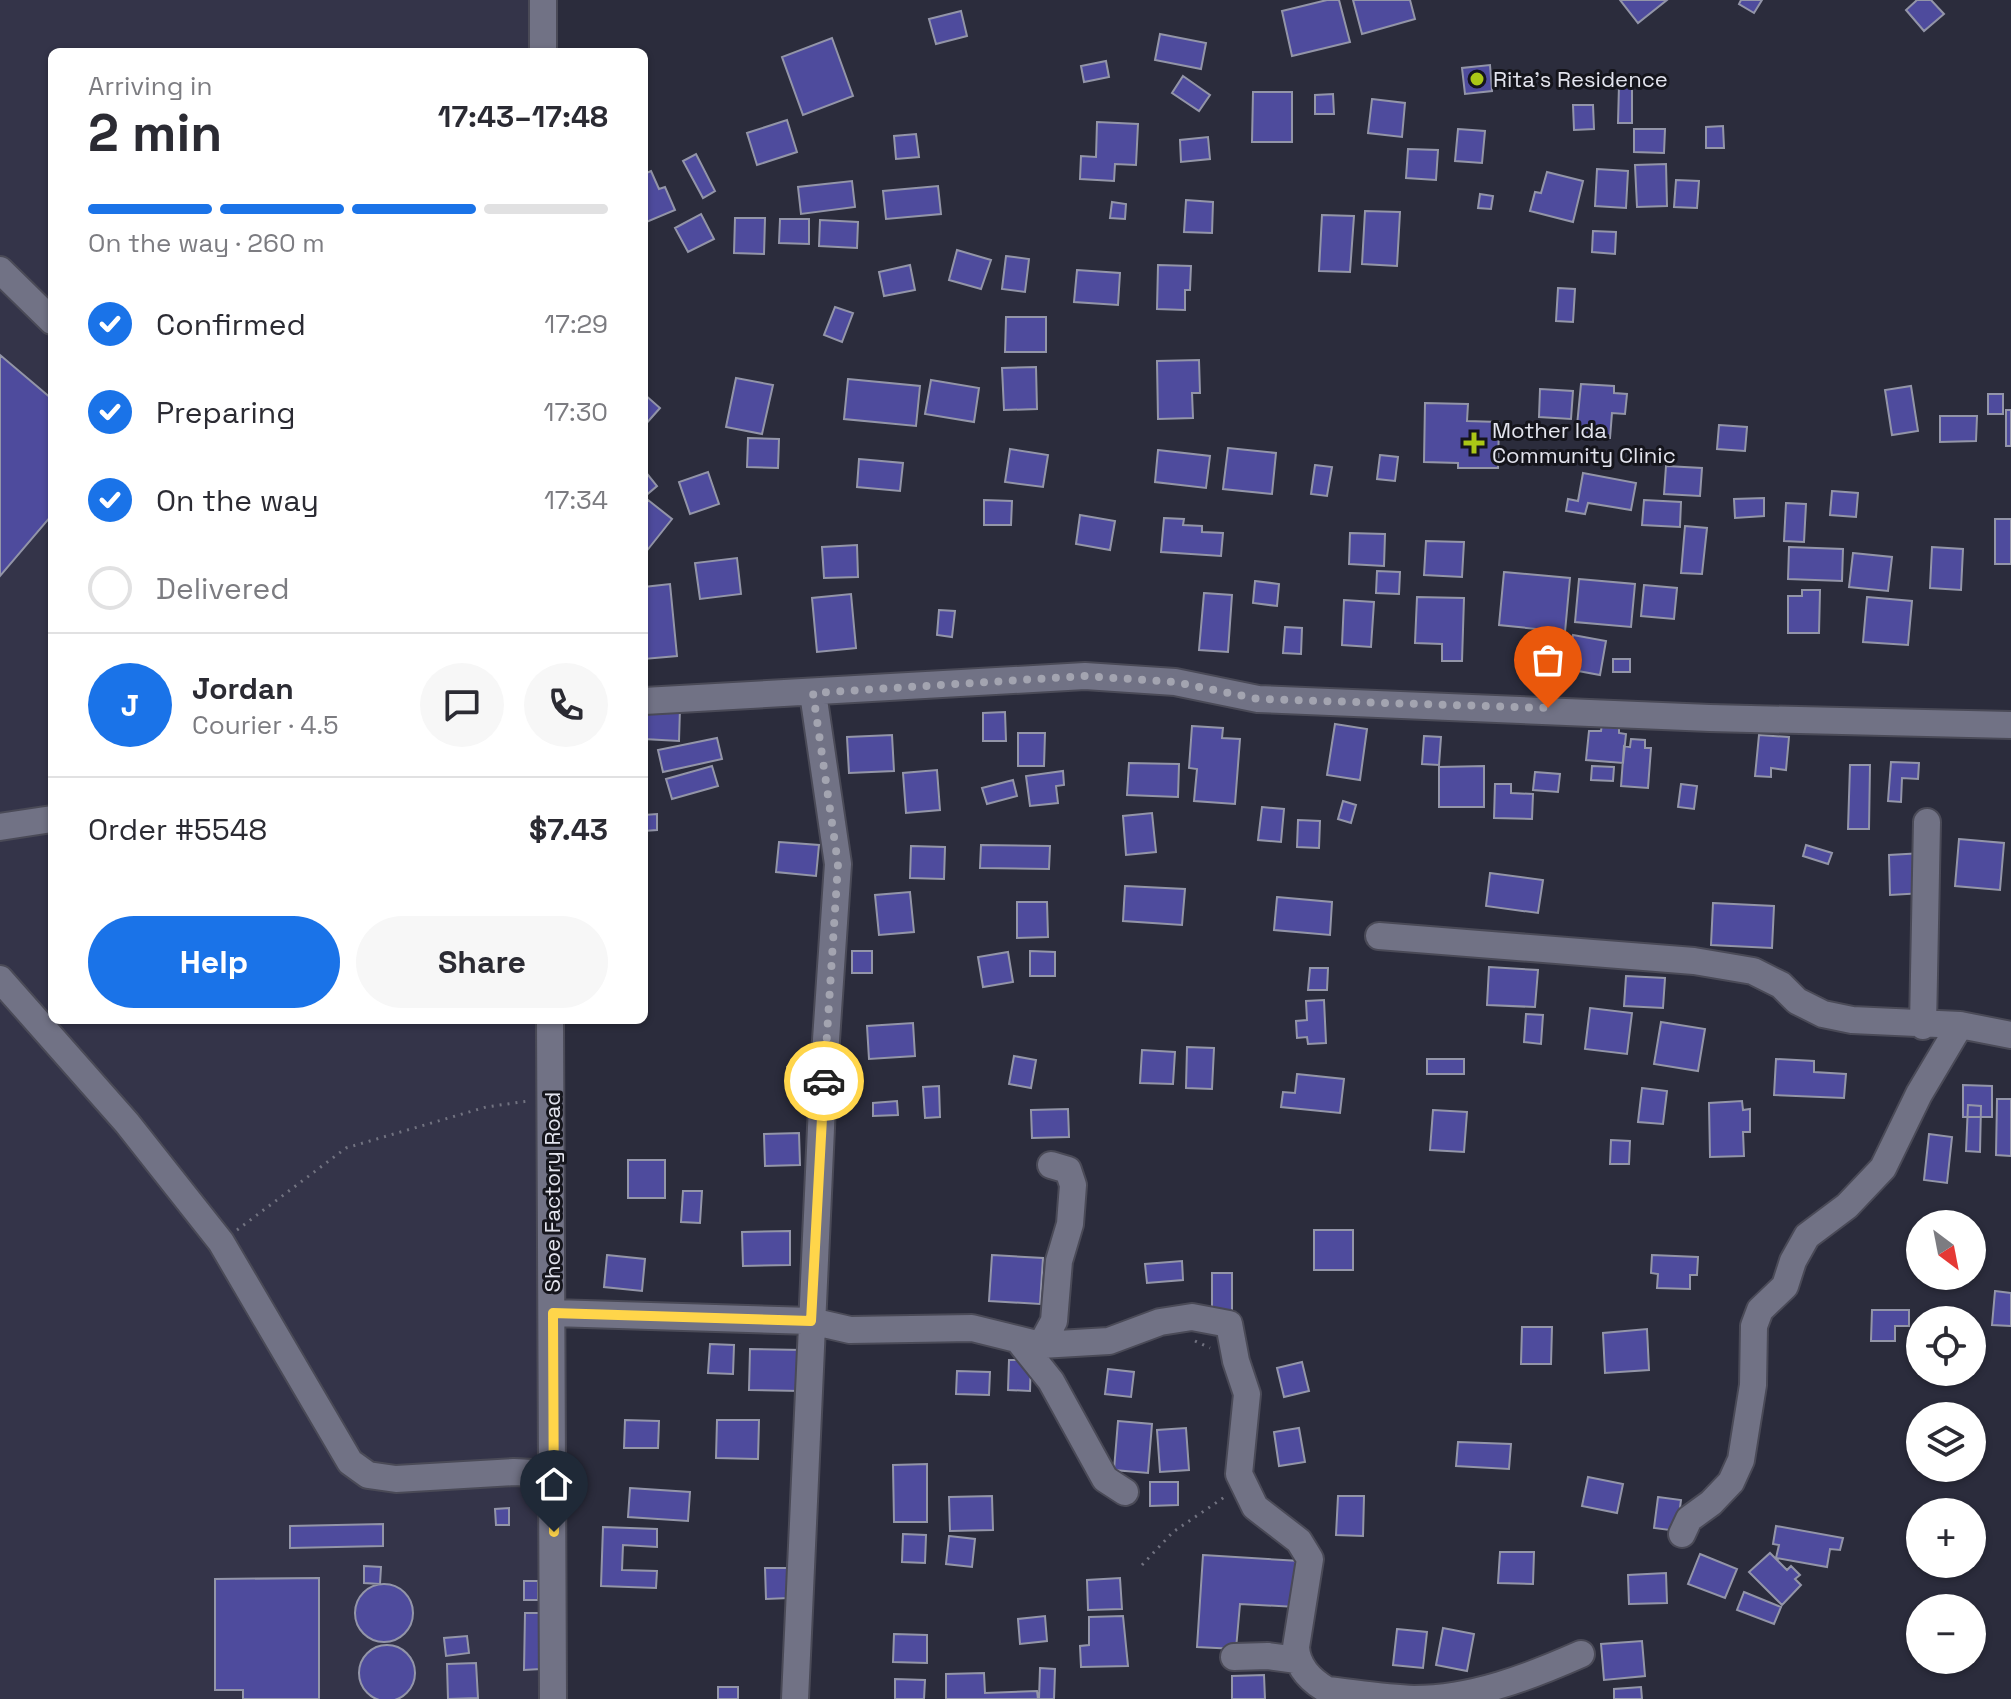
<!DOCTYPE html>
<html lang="en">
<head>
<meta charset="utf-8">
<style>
  :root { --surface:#fff; --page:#f7f7f7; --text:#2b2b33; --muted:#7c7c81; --line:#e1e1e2; --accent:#1a73e8 }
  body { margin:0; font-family:"Space Grotesk",sans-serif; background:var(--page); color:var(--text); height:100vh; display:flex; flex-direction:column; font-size:30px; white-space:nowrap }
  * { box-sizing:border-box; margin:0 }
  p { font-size:26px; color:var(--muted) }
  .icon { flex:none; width:44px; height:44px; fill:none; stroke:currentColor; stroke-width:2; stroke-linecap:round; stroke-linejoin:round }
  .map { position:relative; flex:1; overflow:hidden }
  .side { position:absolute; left:48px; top:48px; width:600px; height:976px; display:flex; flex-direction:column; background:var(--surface); border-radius:12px; box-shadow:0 2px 6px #0004 }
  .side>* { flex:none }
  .needle { width:52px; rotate:148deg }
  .controls { position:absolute; left:1906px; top:1210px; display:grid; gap:16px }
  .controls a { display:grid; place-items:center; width:80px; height:80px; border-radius:50%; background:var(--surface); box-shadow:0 2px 6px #0004; font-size:40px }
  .pin { position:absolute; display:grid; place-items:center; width:68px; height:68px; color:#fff; margin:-82px -34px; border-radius:50% 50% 50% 0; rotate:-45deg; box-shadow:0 0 8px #0007 }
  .pin .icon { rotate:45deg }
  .courier { position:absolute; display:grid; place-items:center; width:80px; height:80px; margin:-40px; border:6px solid #ffd54a; border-radius:50%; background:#fff; color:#222; box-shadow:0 2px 10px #0007 }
  .summary em { font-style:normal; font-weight:700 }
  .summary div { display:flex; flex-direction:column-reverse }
  .summary { display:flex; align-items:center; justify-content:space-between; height:136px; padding:0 40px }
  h1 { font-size:52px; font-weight:700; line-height:60px }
  .bar { display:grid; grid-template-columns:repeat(4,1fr); gap:12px 8px; align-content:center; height:96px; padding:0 40px }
  .bar i { height:10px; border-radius:6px; background:var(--line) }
  .bar .active { background:var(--accent) }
  .bar p { grid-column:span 4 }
  .line { display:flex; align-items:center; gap:20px; padding:0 40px; border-top:2px solid var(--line) }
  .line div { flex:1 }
  .round { display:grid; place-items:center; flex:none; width:84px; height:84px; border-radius:42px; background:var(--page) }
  ol { padding:0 40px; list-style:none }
  li { display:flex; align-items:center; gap:24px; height:88px }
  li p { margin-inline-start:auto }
  li .icon { padding:8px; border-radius:50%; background:var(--accent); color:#fff; stroke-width:4 }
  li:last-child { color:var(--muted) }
  li i { width:44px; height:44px; border:4px solid var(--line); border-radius:50% }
  .cta { display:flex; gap:16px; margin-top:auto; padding:16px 40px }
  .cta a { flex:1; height:92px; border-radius:48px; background:var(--accent); color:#fff; font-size:32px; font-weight:700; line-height:92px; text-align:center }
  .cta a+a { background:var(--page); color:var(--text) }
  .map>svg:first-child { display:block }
  .built { fill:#343449 }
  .building { fill:#4e4b9d; stroke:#9395a8; stroke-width:2 }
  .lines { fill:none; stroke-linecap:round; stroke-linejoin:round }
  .minor-casing { stroke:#4a4a57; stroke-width:30 }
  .path { stroke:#727381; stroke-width:3; stroke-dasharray:2 6; stroke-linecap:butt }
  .minor { stroke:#717285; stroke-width:26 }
  .done { stroke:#a3a4b0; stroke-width:8; stroke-dasharray:0 14.4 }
  .route { stroke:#ffd54a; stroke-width:10 }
  .poi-dot { fill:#abc716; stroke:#15151c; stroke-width:3 }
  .labels { text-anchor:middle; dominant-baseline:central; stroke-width:6; stroke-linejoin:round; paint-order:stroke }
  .poi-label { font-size:22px; fill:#e3e4ee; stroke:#15151c; text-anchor:start }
  .street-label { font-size:22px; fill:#e3e4ee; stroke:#15151c }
</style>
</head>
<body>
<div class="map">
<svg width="2011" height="1699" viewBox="0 0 2011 1699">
  <rect width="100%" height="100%" fill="#2b2c3c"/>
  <path class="built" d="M0 0H539L540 52H52V1020H549L556 1699H0Z"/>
  <path class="building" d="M1327 0H1339L1350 42 1292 56 1282 11Z
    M1353 0H1410L1415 19 1362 34Z
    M1620 0H1667L1638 23Z
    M1741 0H1762L1754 13 1739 4Z
    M1917 0H1931L1944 14 1924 31 1906 10Z
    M961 11 967 36 936 44 929 19Z
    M1160 34 1206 43 1201 69 1155 60Z
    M832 38 853 96 803 115 782 57Z
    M1106 61 1109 77 1084 82 1081 66Z
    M1490 65 1492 91 1465 94 1462 68Z
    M1183 76 1210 95 1199 111 1172 93Z
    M1619 85H1632V123H1618Z
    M1253 92H1292V142H1252Z
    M1333 94 1334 114H1315V95Z
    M1372 99 1405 103 1402 137 1368 133Z
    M1573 105H1593L1594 129 1574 130Z
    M787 120 797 152 757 165 747 133Z
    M1097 122 1138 124 1136 165 1115 164 1114 181 1080 179 1081 156 1096 157Z
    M1723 126 1724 148H1706V127Z
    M1458 129 1485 131 1482 163 1455 161Z
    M1634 129H1665L1664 153 1634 152Z
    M916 134 919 157 896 159 894 136Z
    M1208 137 1210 159 1181 162 1180 140Z
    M1408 149 1438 150 1436 180 1406 178Z
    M696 154 715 191 703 198 683 161Z
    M1666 164 1667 206 1637 207 1635 165Z
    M1597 169 1628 171 1626 208 1595 206Z
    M651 171 659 189 665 187 675 210 644 223V174Z
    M1547 172 1583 181 1573 222 1530 211 1535 192 1541 193Z
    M1676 180 1699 181 1697 208 1674 207Z
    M852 181 855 207 801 214 798 187Z
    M938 186 941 214 886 219 883 191Z
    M1480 194 1493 196 1491 209 1478 208Z
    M1186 200 1213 202 1212 233 1184 232Z
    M1112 202 1126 204 1125 219 1110 218Z
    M1365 211 1400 212 1397 266 1362 264Z
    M701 214 714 239 688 252 675 228Z
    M1322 215 1354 216 1350 272 1319 271Z
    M735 218H765L764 254 734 253Z
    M780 219H809V244L779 243Z
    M820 220 858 222 857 248 819 246Z
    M1593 231 1616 232 1615 254 1592 252Z
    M957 250 991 260 981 289 949 280Z
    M1006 256 1029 259 1025 292 1002 289Z
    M910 265 915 290 884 296 879 272Z
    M1158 265 1191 266 1190 290H1185V310L1157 309Z
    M1077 270 1120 273 1118 305 1074 302Z
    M1558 288 1575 289 1573 322 1556 321Z
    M835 307 853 313 842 342 824 335Z
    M1006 317H1046V352H1005Z
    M0 355 52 399V515L0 576Z
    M1199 360 1200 393H1192L1193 418 1158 419 1157 361Z
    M1036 367 1037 409 1004 410 1002 368Z
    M736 378 773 385 762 434 726 427Z
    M848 379 920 386 916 426 844 419Z
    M931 380 979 388 974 422 925 414Z
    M1581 384 1614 386V393L1627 394 1625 414 1612 413 1610 438 1576 436Z
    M1911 386 1918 431 1892 435 1885 390Z
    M1540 389 1573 391 1571 419 1539 417Z
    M644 394 660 408 644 426Z
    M1988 394H2003V414H1988Z
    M1425 403 1468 404 1467 421 1499 422 1498 468H1458V463L1424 462Z
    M2006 410H2011V446H2006Z
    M1940 416H1977L1976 441 1940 442Z
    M1719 425 1747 427 1745 451 1717 449Z
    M748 438 779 439 778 468 747 467Z
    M1228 448 1276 453 1272 494 1223 489Z
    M1010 449 1048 455 1043 487 1005 482Z
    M1158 450 1210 456 1206 488 1155 482Z
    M1380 455 1398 457 1395 481 1377 479Z
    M859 459 903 463 900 491 857 487Z
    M1315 465 1332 467 1327 496 1311 494Z
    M1666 466 1702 468 1700 496 1664 494Z
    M644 470 657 486 644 497Z
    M708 472 719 504 690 514 679 482Z
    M1583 473 1636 483 1631 510 1588 503 1585 514 1566 511 1568 499 1578 501Z
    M1832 491 1858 493 1856 517 1830 515Z
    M1764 498V516L1735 518 1734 499Z
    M648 500 672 519 645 553 644 505Z
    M984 500 1012 501 1011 525H984Z
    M1644 500 1681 502 1680 527 1642 525Z
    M1786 503 1806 504 1804 542 1784 541Z
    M1080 515 1115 521 1110 550 1076 544Z
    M1164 518 1184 519 1183 525 1202 526V532L1223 533 1221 556 1161 552Z
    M1995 519H2011V564H1995Z
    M1685 526 1707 528 1702 574 1681 573Z
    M1350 533 1385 534 1384 566 1349 564Z
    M1426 541 1464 542 1462 577 1424 575Z
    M857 545 858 577 824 578 822 547Z
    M1789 547 1843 549 1842 581 1788 579Z
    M1932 547 1963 549 1961 590 1930 588Z
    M1853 553 1892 557 1888 591 1849 587Z
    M737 558 741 594 700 599 695 563Z
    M1377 571 1400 572 1399 594 1376 593Z
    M1504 572 1570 578 1565 632 1499 625Z
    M1579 579 1635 584 1631 627 1575 622Z
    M1255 581 1279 584 1277 606 1253 603Z
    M670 584 677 656 644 659V587Z
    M1644 585 1677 588 1674 619 1641 616Z
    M1802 590H1820L1819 633H1788V596H1802Z
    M1204 593 1232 595 1228 652 1199 650Z
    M851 594 856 648 817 652 812 598Z
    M1417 597 1464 598 1462 661H1442V644L1415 643Z
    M1867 597 1912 601 1908 645 1863 642Z
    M1344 600 1374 602 1371 647 1342 645Z
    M939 610 955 611 952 637 937 635Z
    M1285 627 1302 628 1301 654 1283 653Z
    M1573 635 1606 641 1600 675 1567 669Z
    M1613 659H1630V672H1613Z
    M644 705 680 708 679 741 644 739Z
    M1005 712 1006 741H983V713Z
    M1335 724 1367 729 1360 780 1327 775Z
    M1602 724 1619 725V733L1626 734 1623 763 1586 760 1589 731H1601Z
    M1192 726 1223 728 1222 738 1240 739 1235 804 1194 801 1197 769 1189 768Z
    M1018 733H1045L1044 766H1018Z
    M892 735 894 771 849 773 847 737Z
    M1759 735 1789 737 1786 770 1771 768V777L1755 776Z
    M1424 736 1441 737 1439 765 1422 764Z
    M717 738 722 759 663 772 658 750Z
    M1631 739 1645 740V748H1651L1648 788 1621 786 1624 746 1630 747Z
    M1891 762 1919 763 1918 779 1902 778 1901 802 1888 801Z
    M1129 763 1179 764 1178 797 1127 795Z
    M1850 765H1870L1869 829H1848Z
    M712 766 718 786 672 799 666 779Z
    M1484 766V807H1439V767Z
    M1592 766 1614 767 1613 781 1591 780Z
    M937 770 940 810 906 813 903 773Z
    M1063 771 1064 785 1056 786 1058 803 1030 806 1026 776Z
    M1535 772 1560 774 1558 792 1533 790Z
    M1013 780 1017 796 987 804 982 788Z
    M1495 784H1511V793L1533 794 1532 819 1494 818Z
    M1681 784 1697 786 1694 809 1678 807Z
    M1343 801 1356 805 1351 823 1338 819Z
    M1262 807 1284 809 1281 842 1258 840Z
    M1152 813 1156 852 1126 855 1123 816Z
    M657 814V830L644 831V815Z
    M1298 820 1320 821 1319 848 1297 847Z
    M1959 839 2004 843 2000 890 1955 886Z
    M779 842 819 845 816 876 776 872Z
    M981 845 1050 846 1049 869 980 868Z
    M1806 845 1832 853 1828 864 1803 856Z
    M911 846 945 847 944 879 910 878Z
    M1923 853 1924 893 1890 895 1889 855Z
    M1490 873 1543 880 1538 913 1486 906Z
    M1125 886 1185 889 1182 925 1123 921Z
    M910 892 914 932 879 935 875 895Z
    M1277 897 1332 902 1330 935 1274 930Z
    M1017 902H1047L1048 937 1017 938Z
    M1713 903 1774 906 1772 948 1711 945Z
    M852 951H872V973H852Z
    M1030 951 1055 952V976H1030Z
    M1008 952 1013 982 983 987 978 957Z
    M1489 967 1538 970 1535 1007 1487 1005Z
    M1310 968H1328L1327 990H1308Z
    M1626 976 1665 978 1663 1008 1624 1006Z
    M1324 1000 1326 1043 1308 1044 1307 1037 1297 1038 1296 1021 1307 1020 1306 1001Z
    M1590 1008 1632 1013 1627 1054 1585 1049Z
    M1526 1014 1543 1015 1541 1044 1524 1042Z
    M1661 1022 1705 1029 1698 1071 1654 1064Z
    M913 1023 915 1056 869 1059 867 1026Z
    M1187 1047 1214 1048 1212 1089 1186 1088Z
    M1142 1050 1175 1052 1173 1084 1140 1083Z
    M1014 1056 1036 1060 1031 1088 1009 1084Z
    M1427 1059H1464V1074H1427Z
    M1776 1059 1814 1061V1072L1846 1074 1844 1098 1774 1095Z
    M812 1065 813 1091 789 1093 787 1067Z
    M1297 1074 1344 1079 1340 1113 1281 1107 1283 1092 1295 1093Z
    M1963 1085 1992 1086V1117H1963Z
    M939 1086 940 1117 925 1118 923 1087Z
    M1642 1088 1667 1091 1663 1124 1638 1122Z
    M1997 1099H2011V1156L1996 1155Z
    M897 1101 898 1115 873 1116V1103Z
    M1742 1101 1743 1110 1750 1109V1132H1743L1744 1156 1710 1157 1709 1103Z
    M1968 1105 1981 1106 1980 1152 1966 1151Z
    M1068 1109 1069 1137 1032 1138 1031 1110Z
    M1433 1110 1467 1112 1464 1152 1430 1150Z
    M799 1133 800 1165 765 1166 764 1134Z
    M1929 1134 1952 1137 1947 1183 1924 1180Z
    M1611 1140 1630 1141 1629 1164H1610Z
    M628 1160H665V1198H628Z
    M683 1191H702L700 1223 681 1222Z
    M1314 1230H1353V1270H1314Z
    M790 1231V1265L743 1266 742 1232Z
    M607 1255 645 1259 642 1291 604 1287Z
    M992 1255 1043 1258 1040 1304 989 1301Z
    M1652 1255 1698 1257 1697 1275H1690V1289L1657 1288 1658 1274 1651 1273Z
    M1182 1261 1183 1280 1147 1283 1145 1264Z
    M1212 1273H1232V1310H1212Z
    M1995 1291 2011 1293V1326L1992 1325Z
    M1872 1310H1909V1326H1895V1341H1871Z
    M1522 1327H1552L1551 1364H1521Z
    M1647 1329 1649 1370 1605 1373 1603 1333Z
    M710 1344 734 1345 733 1374 708 1373Z
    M750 1349 802 1350 801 1391 749 1390Z
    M1009 1360H1031L1030 1391 1008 1390Z
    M1302 1362 1309 1391 1284 1397 1277 1368Z
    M1108 1369 1134 1372 1131 1397 1105 1394Z
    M957 1371 990 1372 989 1395 956 1394Z
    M625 1420 659 1421 658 1448H624Z
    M717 1420H759L758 1459 716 1458Z
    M1118 1421 1152 1424 1148 1473 1114 1470Z
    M1186 1428 1189 1470 1160 1472 1157 1430Z
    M1299 1428 1305 1462 1279 1466 1274 1432Z
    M1458 1442 1511 1444 1509 1469 1456 1466Z
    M927 1464V1522H894L893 1465Z
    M1588 1477 1623 1484 1617 1513 1582 1506Z
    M1150 1482H1178V1505L1150 1506Z
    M630 1488 690 1492 688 1521 628 1517Z
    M992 1496 993 1530 950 1531 949 1497Z
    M1338 1496H1364L1363 1536 1336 1535Z
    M1658 1497 1681 1500 1677 1531 1654 1528Z
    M509 1508V1525H496L495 1509Z
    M383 1524V1546L290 1548V1526Z
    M1776 1526 1843 1538 1840 1550 1830 1549 1827 1567 1776 1558 1779 1545 1773 1544Z
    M603 1527 657 1529V1547L623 1545 622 1570 657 1571 656 1588 601 1586Z
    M903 1534 926 1535 925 1563 902 1562Z
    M949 1536 975 1539 972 1567 946 1564Z
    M1500 1552H1534L1533 1584 1498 1583Z
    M1770 1553 1787 1570 1791 1566 1800 1575 1795 1579 1801 1585 1782 1605 1749 1572Z
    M1700 1554 1737 1569 1725 1598 1688 1584Z
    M1203 1555 1300 1561 1296 1607 1240 1604 1236 1649 1197 1647Z
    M364 1566 381 1567 380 1584 364 1583Z
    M765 1568H788L789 1598 766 1599Z
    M1666 1573 1667 1603 1629 1604 1628 1575Z
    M319 1578V1699H243V1690H215V1579Z
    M1120 1578 1122 1609 1088 1610 1087 1580Z
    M524 1581H538V1600H524Z
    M355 1613a29 29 0 1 1 58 0a29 29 0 1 1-58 0Z
    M1744 1592 1781 1607 1774 1624 1737 1610Z
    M525 1613H542L541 1669 524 1670Z
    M1045 1616 1047 1641 1020 1644 1018 1619Z
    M1123 1616 1128 1666 1081 1667 1080 1646 1089 1645V1617Z
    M1443 1628 1474 1634 1467 1671 1436 1665Z
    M1397 1629 1427 1632 1423 1668 1393 1665Z
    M894 1634 927 1635V1663L893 1662Z
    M467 1636 469 1653 446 1656 444 1638Z
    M1642 1641 1645 1676 1604 1680 1601 1644Z
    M359 1673a28 28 0 1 1 56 0a28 28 0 1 1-56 0Z
    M476 1663 478 1698 448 1699 447 1664Z
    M1040 1668 1055 1669 1054 1699H1039Z
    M984 1673 985 1693 1037 1691 1038 1699H946V1674Z
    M1264 1675 1265 1699H1232V1676Z
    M895 1679 925 1680 924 1699H895Z
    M718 1687H738V1699H718Z
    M1641 1687 1642 1699H1614V1689Z"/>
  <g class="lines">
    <defs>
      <path id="minor" d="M543 0V52
        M0 270 52 321
        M644 701 1085 676 1175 682 1258 699 1710 718 2011 725
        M0 827 52 819
        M1379 936 1694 961 1753 971 1781 985 1797 1001 1823 1014 1852 1020 1960 1025
        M0 979 127 1123 221 1242 350 1462 368 1475 396 1479 514 1472 552 1474
        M550 1020 553 1699
        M1923 1026 1927 822
        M553 1313 811 1321 850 1330 972 1328 1041 1345 1109 1341 1160 1322 1192 1317 1229 1324 1236 1361 1247 1394 1239 1474 1255 1507 1299 1541 1310 1559 1296 1647C1297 1667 1310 1680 1327 1690 1355 1693 1385 1698 1414 1699 1472 1699 1529 1677 1581 1654
        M1019 1341 1051 1381 1105 1479 1125 1492
        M1041 1345 1054 1321 1059 1261 1070 1224 1073 1185 1068 1170 1051 1165
        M1682 1534 1689 1519 1711 1503 1731 1482 1741 1460 1753 1385 1754 1326 1760 1310 1785 1286 1793 1261 1807 1236 1847 1206 1883 1168 1919 1094 1960 1025 2011 1035
        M1234 1657 1268 1656 1297 1660
        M795 1699 823 1084 838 864 813 693"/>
    </defs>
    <use href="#minor" class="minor-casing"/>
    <path class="path" d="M237 1230 346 1148 486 1107 528 1101
      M1195 1341 1210 1348
      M1142 1565 1173 1532 1226 1496"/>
    <use href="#minor" class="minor"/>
  </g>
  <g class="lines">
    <path class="done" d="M824 1081 838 864 813 693 1085 676 1175 682 1258 699 1548 708"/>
    <path class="route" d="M554 1532 553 1313 811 1321 824 1081"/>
  </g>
  <g class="poi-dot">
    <circle cx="1477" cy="79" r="8"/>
    <path d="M1470 431h8v8h8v8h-8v8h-8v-8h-8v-8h8z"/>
  </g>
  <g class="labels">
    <g class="poi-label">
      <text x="1493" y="79">Rita's Residence</text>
      <text x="1492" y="430">Mother Ida<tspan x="1492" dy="25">Community Clinic</tspan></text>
    </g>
    <g class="street-label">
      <text transform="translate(552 1192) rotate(-90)">Shoe Factory Road</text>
    </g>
  </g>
</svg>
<div class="controls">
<a><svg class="needle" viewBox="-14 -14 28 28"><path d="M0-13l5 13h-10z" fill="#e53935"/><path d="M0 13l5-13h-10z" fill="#7c7c81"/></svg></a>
<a><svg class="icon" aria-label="locate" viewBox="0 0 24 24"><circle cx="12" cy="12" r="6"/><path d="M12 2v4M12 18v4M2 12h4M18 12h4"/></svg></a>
<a><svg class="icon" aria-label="layers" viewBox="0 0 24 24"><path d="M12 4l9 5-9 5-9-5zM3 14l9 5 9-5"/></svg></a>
<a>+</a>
<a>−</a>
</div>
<div class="pin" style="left:1548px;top:708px;background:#ea580c"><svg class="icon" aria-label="bag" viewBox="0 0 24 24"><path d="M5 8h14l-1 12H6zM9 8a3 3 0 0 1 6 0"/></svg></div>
<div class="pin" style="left:554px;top:1532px;background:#1f2937"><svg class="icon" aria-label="home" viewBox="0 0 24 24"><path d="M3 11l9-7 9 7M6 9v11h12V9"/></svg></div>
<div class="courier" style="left:824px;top:1081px"><svg class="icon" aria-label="car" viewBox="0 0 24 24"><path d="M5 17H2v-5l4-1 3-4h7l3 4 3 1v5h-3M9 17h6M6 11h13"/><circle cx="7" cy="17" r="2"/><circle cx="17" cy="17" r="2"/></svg></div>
<section class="side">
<div class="summary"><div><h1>2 min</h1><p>Arriving in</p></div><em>17:43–17:48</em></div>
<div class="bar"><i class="active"></i><i class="active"></i><i class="active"></i><i></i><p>On the way · 260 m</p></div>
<ol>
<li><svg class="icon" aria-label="check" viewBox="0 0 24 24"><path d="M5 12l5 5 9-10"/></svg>Confirmed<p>17:29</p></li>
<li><svg class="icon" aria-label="check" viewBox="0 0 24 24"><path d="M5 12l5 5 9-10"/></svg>Preparing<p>17:30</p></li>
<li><svg class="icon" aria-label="check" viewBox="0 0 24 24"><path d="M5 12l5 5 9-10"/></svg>On the way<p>17:34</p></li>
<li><i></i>Delivered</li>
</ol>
<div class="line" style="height:144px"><b class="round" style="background:var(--accent);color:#fff">J</b><div><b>Jordan</b><p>Courier · 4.5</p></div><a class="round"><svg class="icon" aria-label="chat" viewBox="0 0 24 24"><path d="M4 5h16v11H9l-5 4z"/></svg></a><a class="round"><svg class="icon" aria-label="phone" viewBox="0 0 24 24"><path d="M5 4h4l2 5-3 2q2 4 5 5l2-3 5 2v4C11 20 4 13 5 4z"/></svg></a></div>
<div class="line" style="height:104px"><div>Order #5548</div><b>$7.43</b></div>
<div class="cta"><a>Help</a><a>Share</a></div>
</section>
</div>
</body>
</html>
